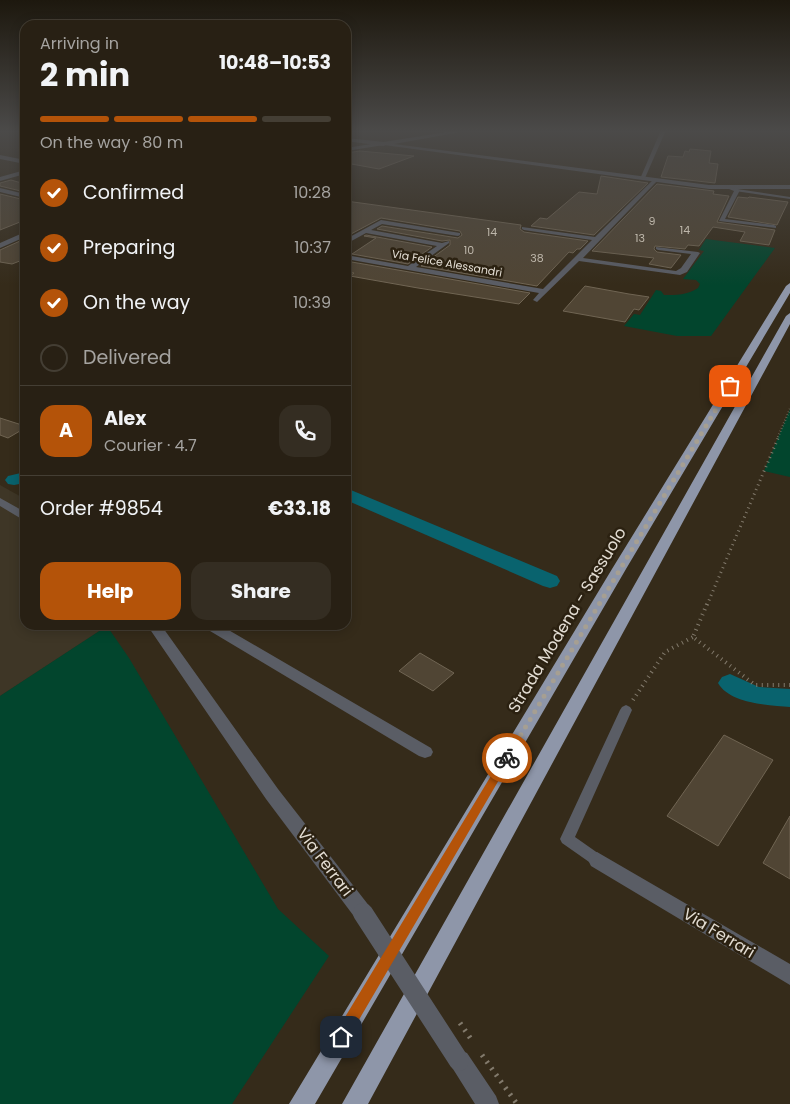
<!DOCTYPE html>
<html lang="en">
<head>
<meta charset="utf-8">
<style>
  :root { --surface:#282014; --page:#342d22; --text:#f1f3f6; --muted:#a5a3a0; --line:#443e34; --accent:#b45309 }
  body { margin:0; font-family:Poppins,sans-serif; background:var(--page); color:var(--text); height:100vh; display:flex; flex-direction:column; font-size:19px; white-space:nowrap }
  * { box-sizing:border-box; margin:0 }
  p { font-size:16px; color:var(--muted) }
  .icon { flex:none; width:28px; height:28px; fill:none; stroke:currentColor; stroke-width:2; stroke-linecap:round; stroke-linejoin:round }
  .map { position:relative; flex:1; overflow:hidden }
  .sheet { position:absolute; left:20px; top:20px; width:331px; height:610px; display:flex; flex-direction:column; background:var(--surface); border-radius:15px; box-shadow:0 2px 12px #0003,0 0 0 1px var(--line) }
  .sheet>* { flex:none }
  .pin { position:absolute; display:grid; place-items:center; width:42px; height:42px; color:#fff; margin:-21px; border-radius:10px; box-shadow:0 2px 8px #0006 }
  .courier { position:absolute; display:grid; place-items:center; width:50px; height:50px; margin:-25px; border:4px solid #b45309; border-radius:50%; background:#fff; color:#222; box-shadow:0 1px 6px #0007 }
  .overview em { font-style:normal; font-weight:700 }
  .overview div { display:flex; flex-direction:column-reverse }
  .overview { display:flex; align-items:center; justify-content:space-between; height:85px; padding:0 20px }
  h1 { font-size:32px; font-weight:700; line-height:38px }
  .bar { display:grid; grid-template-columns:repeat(4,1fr); gap:8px 5px; align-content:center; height:60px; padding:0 20px }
  .bar i { height:6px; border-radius:4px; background:var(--line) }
  .bar .on { background:var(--accent) }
  .bar p { grid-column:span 4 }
  .line { display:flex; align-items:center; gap:12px; padding:0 20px; border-top:1px solid var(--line) }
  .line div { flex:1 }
  .round { display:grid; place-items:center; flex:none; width:52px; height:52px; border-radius:15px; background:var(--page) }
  ol { padding:0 20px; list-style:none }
  li { display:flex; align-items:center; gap:15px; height:55px }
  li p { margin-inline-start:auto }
  li .icon { padding:5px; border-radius:50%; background:var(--accent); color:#fff; stroke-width:4 }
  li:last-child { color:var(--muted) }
  li i { width:28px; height:28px; border:2px solid var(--line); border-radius:50% }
  .action { display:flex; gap:10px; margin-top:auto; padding:10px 20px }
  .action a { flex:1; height:58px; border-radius:15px; background:var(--accent); color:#fff; font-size:20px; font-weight:700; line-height:58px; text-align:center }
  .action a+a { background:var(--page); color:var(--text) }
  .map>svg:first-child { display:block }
  .industrial { fill:#3e3626 }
  .green { fill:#02452d }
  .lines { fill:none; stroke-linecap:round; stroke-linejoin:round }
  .canal { fill:#09636e; fill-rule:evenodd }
  .building { fill:#504534; stroke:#706553 }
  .path-far3 { stroke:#827a6c; stroke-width:2.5; stroke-dasharray:0.5 2.5; stroke-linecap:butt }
  .path-far2 { stroke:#827a6c; stroke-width:3; stroke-dasharray:1 4; stroke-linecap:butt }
  .path-far1 { stroke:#827a6c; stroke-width:4; stroke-dasharray:1 4.5; stroke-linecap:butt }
  .path { stroke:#827a6c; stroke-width:5; stroke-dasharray:2 6; stroke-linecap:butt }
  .service { fill:#5a5d65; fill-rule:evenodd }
  .minor { fill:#5a5d65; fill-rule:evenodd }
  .tertiary { fill:#5a5d65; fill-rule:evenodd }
  .trunk { fill:#8e96a9; fill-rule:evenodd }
  .path-bridge { stroke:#827a6c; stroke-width:5; stroke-dasharray:2 6; stroke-linecap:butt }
  .minor-bridge { stroke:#5a5d65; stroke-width:20 }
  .route { fill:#b45309 }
  .done { stroke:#a69f92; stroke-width:5; stroke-dasharray:0 9 }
  .labels { text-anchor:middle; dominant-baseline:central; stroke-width:5; stroke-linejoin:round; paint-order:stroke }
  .number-label { font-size:11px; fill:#beb7ab }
  .far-street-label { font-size:11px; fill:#e3ddd3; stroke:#2b2111 }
  .near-street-label { font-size:16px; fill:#e3ddd3; stroke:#2b2111 }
</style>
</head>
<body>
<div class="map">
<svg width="790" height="1104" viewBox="0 0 790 1104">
  <rect width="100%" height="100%" fill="#352b1a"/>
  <path class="industrial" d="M0 485 25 499V625L107 626 0 696Z"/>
  <path class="green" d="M706 239 775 248 711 336H677L624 326 634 314 640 315 656 290 661 291 664 295C676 295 688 295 698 288L700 284 696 280 683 279 704 251 699 250Z
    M790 409V477L764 471Z
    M107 626 129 658 278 909 329 956 232 1104H0V696Z"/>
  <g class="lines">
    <path class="canal" d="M25 472V483L14 485 8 484 5 480 8 476Z
      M346 488 557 576 560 581 557 586 550 588 543 586 346 500Z
      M730 674 759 687 790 689V707C769 705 730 704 718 683L722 677Z"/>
  </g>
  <path class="building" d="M690 149 711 151 709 163 718 164 715 183 661 177 668 156 683 157 685 151 689 152Z
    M360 151 414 156 379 169 346 163V153Z
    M601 176 648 183 594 235 531 226 540 218 547 219 579 192 597 194Z
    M11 180 25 184V192L0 186V183Z
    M657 184 714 191 713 194 729 196 717 222 775 230 769 245 740 241 745 232 713 227 699 246 688 245 685 249 655 246 654 249 657 252 681 255 671 268 649 264 654 258 592 251Z
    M0 194 25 200V220L0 230Z
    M738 197 748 198 749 197 788 202 777 225 728 217Z
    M346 201 521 225 520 229 524 232 588 241 580 249H577L573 253 569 252 537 286 421 266 450 245V240L442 241 377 229 382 226 458 238 462 235 460 231 381 218 351 234 346 233Z
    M366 235 432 247 408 264 352 254 376 238 364 236Z
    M20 241 25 242V259L12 264 0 262V250Z
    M346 261 530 293 519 304 418 288 350 276 354 273 346 272Z
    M585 286 629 294 649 297 639 310 634 309 625 322 563 311Z
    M0 418 25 426V428L8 438 0 435Z
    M420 653 454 673 433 691 399 671Z
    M724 735 773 760 718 846 667 816Z
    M790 816V879L763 863Z"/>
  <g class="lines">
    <path class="path-far3" d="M778 437 790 409"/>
    <path class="path-far2" d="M707 605 779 436"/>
    <path class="path-far1" d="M707 604 693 637 755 685H790
      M633 700 665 652 693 637"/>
    <path class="path" d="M482 1055 517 1104"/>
    <path class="service" d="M737 189 790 197V199L735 191Z
      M626 705 630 707 632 710 575 837 602 856 604 860 602 864 597 866 592 864 562 843 560 839 620 710 622 707Z"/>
    <path class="minor" d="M661 130H666L645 178 640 179Z
      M346 138 384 142 387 144 384 146 346 141Z
      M25 170V174L0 181V177Z
      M655 178 657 181 583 258 676 271 681 268 691 254 658 250 656 249V247L698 252 700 253 687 272 680 275 579 261 537 302 533 300 539 293 346 259V255L408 266 437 246 366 233 346 244V239L381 220 460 233V235L458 236 382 224 371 230 442 243 449 241V243L416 267 543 289 592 240 524 230 522 229V227L595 237Z
      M732 187 740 190 725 219 774 225 776 226V228L719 221 734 191 729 189Z
      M0 188 25 194V198L0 192Z
      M0 498 25 512V521L0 506Z
      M147 625H161L278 789 370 907 373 913 370 919 363 922 356 919 266 799Z
      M203 625H220L431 748 433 752 431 756 425 758 419 756 205 628Z
      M597 852 790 964V985L591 866 588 860 591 854Z
      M459 1050 467 1053 496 1096 499 1104H475L448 1061 451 1053Z"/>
    <path class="tertiary" d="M459 130H472L394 144 709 185H790V189H709L384 145 346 151V148Z
      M0 155 25 160V164L0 159Z
      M25 232V237L0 248V243Z"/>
    <path class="trunk" d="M790 283V293L626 569 315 1104H289L612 569 786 286Z
      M790 313V324L368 1104H342L786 316Z"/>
    <path class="path-bridge" d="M460 1023 473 1042"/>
    <path class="minor-bridge" d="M363 913 459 1061"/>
  </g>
  <linearGradient id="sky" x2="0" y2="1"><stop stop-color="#1d180e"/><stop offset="0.46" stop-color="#4b4a49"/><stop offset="1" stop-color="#4b4a49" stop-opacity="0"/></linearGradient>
  <rect width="790" height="285" fill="url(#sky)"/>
  <path class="route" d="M507 754 510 756 512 758 510 761 346 1042 341 1044 336 1042 334 1037 336 1032 503 756Z"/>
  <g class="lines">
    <path class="done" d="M507 758 730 386"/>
  </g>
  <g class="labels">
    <g class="number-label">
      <text x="652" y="221">9</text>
      <text x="685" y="230">14</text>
      <text x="492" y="232">14</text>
      <text x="640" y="238">13</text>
      <text x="469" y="250">10</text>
      <text x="537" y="258">38</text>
    </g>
    <g class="far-street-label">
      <text transform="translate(447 263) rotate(10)">Via Felice Alessandri</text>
    </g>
    <g class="near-street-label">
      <text transform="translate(567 620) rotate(-59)">Strada Modena - Sassuolo</text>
      <text transform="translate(325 862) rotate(53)">Via Ferrari</text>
      <text transform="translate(719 933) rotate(31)">Via Ferrari</text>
    </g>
  </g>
</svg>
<div class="pin" style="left:730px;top:386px;background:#ea580c"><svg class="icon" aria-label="bag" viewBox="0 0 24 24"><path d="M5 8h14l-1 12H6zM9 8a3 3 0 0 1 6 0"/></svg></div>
<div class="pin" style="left:341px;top:1037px;background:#1f2937"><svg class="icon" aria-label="home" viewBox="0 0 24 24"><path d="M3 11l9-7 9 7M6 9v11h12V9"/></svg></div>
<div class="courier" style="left:507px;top:758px"><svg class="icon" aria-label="bike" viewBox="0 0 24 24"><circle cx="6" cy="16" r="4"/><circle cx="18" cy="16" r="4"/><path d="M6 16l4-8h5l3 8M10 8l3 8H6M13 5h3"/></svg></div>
<section class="sheet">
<div class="overview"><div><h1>2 min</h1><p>Arriving in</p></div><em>10:48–10:53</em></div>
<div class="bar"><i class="on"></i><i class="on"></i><i class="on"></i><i></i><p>On the way · 80 m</p></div>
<ol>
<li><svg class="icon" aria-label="check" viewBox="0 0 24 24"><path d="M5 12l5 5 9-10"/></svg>Confirmed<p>10:28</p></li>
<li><svg class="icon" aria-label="check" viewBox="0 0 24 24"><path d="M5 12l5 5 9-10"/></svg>Preparing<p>10:37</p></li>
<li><svg class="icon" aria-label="check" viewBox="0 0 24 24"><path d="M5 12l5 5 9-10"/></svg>On the way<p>10:39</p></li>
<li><i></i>Delivered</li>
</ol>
<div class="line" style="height:90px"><b class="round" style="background:var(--accent);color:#fff">A</b><div><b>Alex</b><p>Courier · 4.7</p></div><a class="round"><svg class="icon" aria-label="phone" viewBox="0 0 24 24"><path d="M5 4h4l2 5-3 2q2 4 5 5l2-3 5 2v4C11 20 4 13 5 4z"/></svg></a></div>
<div class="line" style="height:65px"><div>Order #9854</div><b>€33.18</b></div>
<div class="action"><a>Help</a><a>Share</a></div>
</section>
</div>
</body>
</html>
